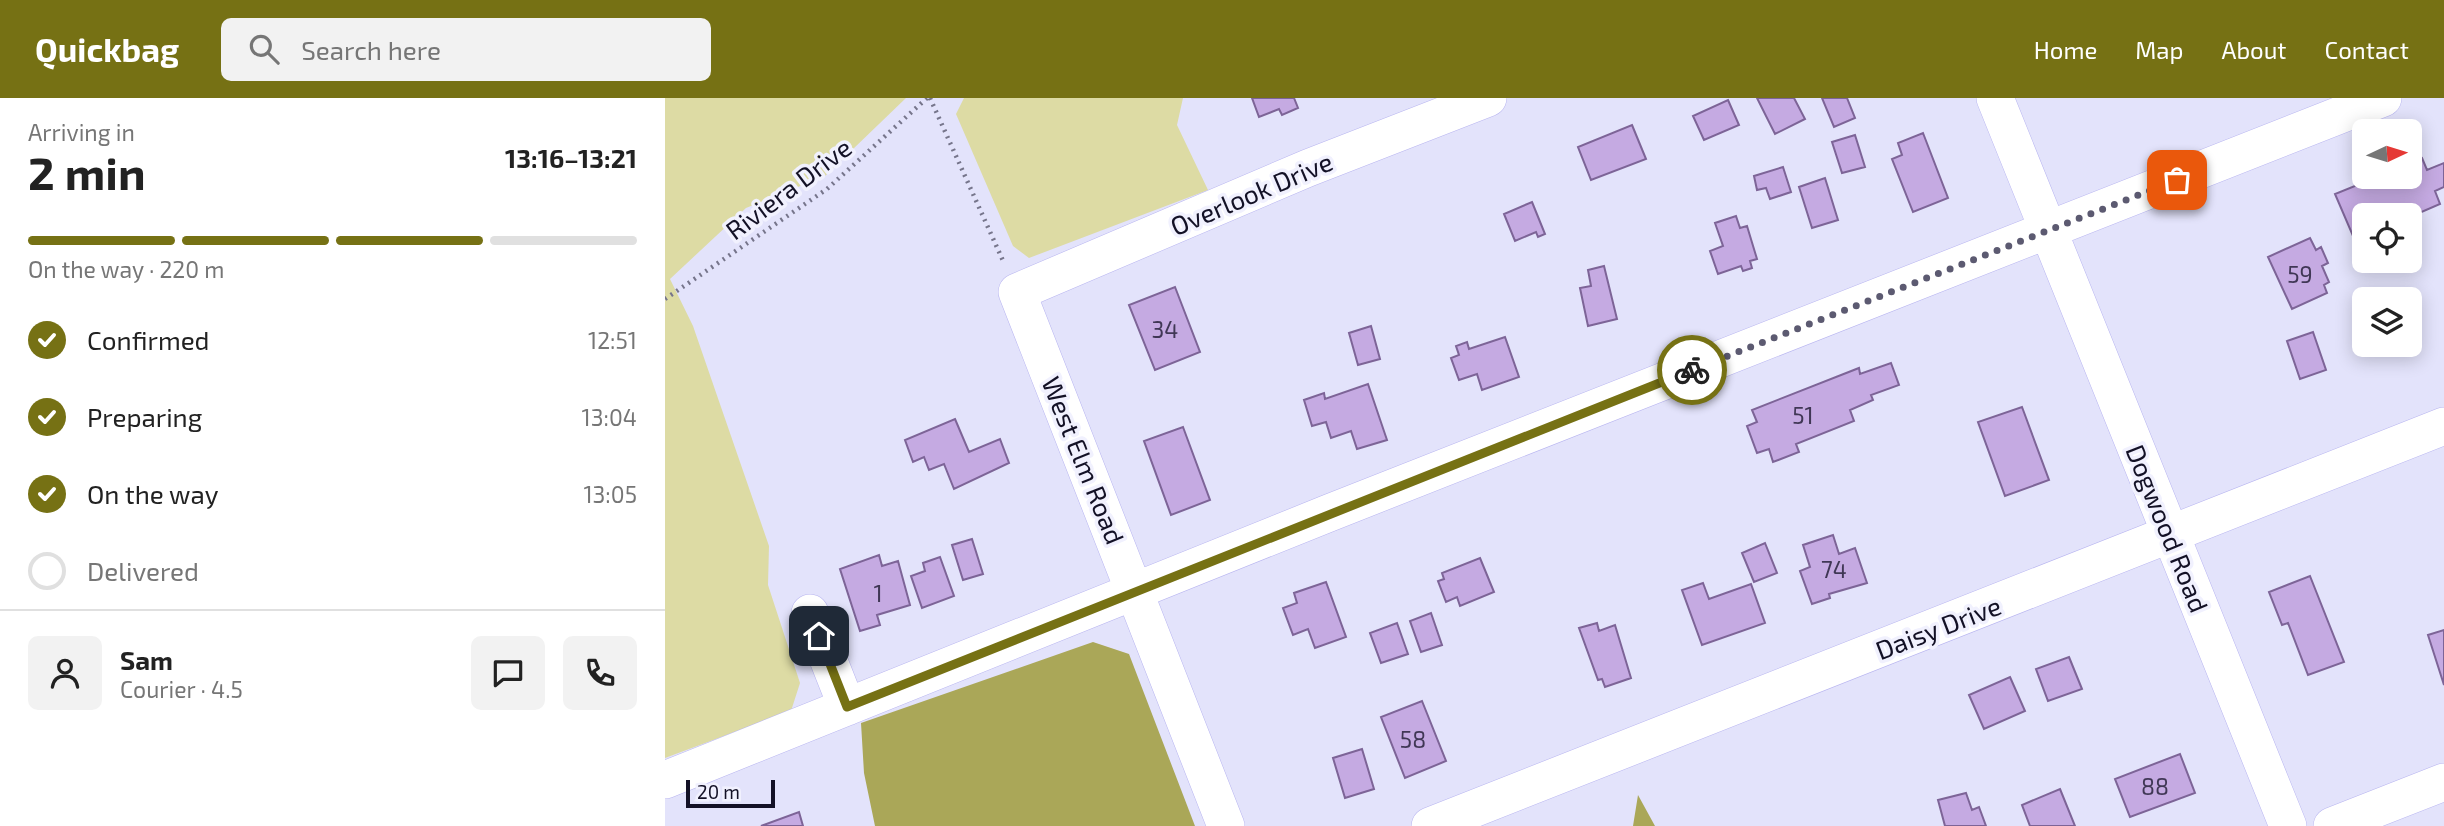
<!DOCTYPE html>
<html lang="en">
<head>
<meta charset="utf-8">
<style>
  :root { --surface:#fff; --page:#f2f2f2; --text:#222; --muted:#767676; --line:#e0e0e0; --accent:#767114 }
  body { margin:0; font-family:"Exo 2",sans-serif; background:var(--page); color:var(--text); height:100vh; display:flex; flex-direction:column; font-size:26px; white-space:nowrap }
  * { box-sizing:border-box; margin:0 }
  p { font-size:23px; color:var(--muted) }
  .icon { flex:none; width:38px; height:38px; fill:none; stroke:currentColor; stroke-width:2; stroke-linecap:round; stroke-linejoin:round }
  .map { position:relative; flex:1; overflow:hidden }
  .details { display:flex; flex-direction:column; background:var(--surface); width:665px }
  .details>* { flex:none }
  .needle { width:46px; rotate:86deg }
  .controls { position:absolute; left:1687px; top:21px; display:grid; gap:14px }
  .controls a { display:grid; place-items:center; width:70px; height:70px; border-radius:10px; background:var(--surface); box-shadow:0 4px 18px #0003; font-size:35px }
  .scale { position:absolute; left:21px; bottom:18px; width:89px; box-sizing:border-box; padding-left:7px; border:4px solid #131126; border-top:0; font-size:19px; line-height:24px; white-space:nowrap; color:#131126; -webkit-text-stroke:5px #f1f1fe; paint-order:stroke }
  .pin { position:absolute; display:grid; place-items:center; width:60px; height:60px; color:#fff; margin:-30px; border-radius:14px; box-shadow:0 4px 10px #0006 }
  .courier { position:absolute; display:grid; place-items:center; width:70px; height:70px; margin:-35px; border:5px solid #767114; border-radius:50%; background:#fff; color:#222; box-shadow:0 2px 9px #0007 }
  .overview em { font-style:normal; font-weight:700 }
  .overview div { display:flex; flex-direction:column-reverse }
  .overview { display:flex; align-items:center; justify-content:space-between; height:119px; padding:0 28px }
  h1 { font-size:46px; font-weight:700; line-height:52px }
  .bar { display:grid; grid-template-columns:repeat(4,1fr); gap:10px 7px; align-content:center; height:84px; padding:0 28px }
  .bar i { height:9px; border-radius:5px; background:var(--line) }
  .bar .active { background:var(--accent) }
  .bar p { grid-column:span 4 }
  .line { display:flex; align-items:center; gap:18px; padding:0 28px; border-top:2px solid var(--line) }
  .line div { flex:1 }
  .round { display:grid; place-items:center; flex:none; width:74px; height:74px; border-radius:10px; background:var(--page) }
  ol { padding:0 28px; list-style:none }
  li { display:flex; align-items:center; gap:21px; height:77px }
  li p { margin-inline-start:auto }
  li .icon { padding:7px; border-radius:50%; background:var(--accent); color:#fff; stroke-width:4 }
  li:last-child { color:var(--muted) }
  li i { width:38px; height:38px; border:4px solid var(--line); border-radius:50% }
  header { display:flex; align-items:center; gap:42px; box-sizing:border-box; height:98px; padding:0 35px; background:var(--accent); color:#fff }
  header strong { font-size:33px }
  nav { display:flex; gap:38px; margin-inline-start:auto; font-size:24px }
  .search { width:490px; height:63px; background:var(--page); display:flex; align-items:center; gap:18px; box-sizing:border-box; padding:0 24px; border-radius:10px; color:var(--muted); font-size:26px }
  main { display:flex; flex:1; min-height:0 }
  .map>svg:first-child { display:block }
  .green { fill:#dddba4 }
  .forest { fill:#aaa758 }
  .building { fill:#c5aae2; stroke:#7d6497; stroke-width:2 }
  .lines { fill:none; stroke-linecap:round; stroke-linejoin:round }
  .minor-casing { stroke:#b8b5f0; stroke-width:38 }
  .path { stroke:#76758b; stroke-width:4.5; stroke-dasharray:2 5; stroke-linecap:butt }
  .minor { stroke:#fff; stroke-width:37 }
  .done { stroke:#5c5a71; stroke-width:7; stroke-dasharray:0 12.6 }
  .route { stroke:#767114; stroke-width:9 }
  .labels { text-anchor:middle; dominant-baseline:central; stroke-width:7; stroke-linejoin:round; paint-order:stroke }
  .number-label { font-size:23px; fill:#403755 }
  .street-label { font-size:26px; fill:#131126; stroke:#f1f1fe }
</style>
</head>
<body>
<header>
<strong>Quickbag</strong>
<div class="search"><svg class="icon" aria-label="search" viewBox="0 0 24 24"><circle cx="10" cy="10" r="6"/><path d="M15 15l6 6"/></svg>Search here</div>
<nav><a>Home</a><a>Map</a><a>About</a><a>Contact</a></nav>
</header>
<main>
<section class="details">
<div class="overview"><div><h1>2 min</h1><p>Arriving in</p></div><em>13:16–13:21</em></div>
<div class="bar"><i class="active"></i><i class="active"></i><i class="active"></i><i></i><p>On the way · 220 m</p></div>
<ol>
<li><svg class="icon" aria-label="check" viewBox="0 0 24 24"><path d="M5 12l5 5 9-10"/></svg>Confirmed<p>12:51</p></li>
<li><svg class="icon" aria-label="check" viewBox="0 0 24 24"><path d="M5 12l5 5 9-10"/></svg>Preparing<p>13:04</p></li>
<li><svg class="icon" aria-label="check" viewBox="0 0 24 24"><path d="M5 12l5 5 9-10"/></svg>On the way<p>13:05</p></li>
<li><i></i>Delivered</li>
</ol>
<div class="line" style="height:126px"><a class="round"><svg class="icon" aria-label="person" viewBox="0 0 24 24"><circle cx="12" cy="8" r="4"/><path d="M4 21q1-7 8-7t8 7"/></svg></a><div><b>Sam</b><p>Courier · 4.5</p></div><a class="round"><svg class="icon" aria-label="chat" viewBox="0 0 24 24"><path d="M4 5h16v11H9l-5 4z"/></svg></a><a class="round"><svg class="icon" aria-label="phone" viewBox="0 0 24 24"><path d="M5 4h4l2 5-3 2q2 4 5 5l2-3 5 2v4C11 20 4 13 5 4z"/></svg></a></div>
</section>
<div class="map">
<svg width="1779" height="728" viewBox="0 0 1779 728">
  <rect width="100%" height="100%" fill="#e3e3fb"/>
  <path class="green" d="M0 0H241L160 78 81 110 5 181 28 228 104 448 103 487 135 585 126 613 0 660Z
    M299 0H518L512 27 543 92 364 160 348 148 291 16Z"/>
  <path class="forest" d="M428 544 464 556 530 728H210L199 675 196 625Z
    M973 697 990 728H968Z"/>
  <path class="building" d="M587 0H629L633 10 617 17 614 11 594 19Z
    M1092 0H1129L1140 21 1110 36Z
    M1157 0H1182L1190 20 1169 29Z
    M1063 2 1074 27 1039 42 1028 18Z
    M967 27 981 61 926 82 913 49Z
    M1258 35 1283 100 1248 114 1227 61 1237 57 1233 45Z
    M1190 37 1200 69 1177 75 1167 44Z
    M1757 60 1762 72 1779 65V89L1770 93 1775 106 1745 119 1699 117V133L1688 138 1670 96 1712 79H1745V65Z
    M1118 69 1126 94 1105 101 1101 90 1092 92 1089 78Z
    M1160 80 1173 122 1147 130 1134 89Z
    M867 104 880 136 873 139 871 134 850 143 839 116Z
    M1071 118 1075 130 1082 128 1092 161 1085 163 1087 170 1078 173 1076 168 1053 176 1045 153 1058 148 1050 125Z
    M1645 140 1651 152 1656 149 1663 165 1657 168 1664 184 1659 187 1662 195 1627 211 1603 159Z
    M939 168 952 221 923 228 915 190 926 188 923 172Z
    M510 189 535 254 490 272 464 207Z
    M706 228 715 261 693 267 684 235Z
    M1648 234 1661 272 1635 281 1622 243Z
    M840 239 854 279 817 292 812 276 794 282 786 260 794 257 791 248 802 244 804 251Z
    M1226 265 1234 287 1206 297 1208 302 1185 312 1189 323 1131 346 1134 354 1108 364 1104 351 1092 355 1082 328 1092 324 1087 312 1194 270 1195 276Z
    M703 286 722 342 692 351 686 333 666 340 661 324 647 328 639 302 659 295 660 301Z
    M1357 309 1384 382 1340 398 1313 324Z
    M290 321 304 354 335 341 344 365 289 391 279 366 264 372 259 359 248 364 240 342Z
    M518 329 545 402 506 417 479 343Z
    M1168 437 1174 456 1190 450 1202 485 1164 496 1165 500 1147 506 1135 473 1145 469 1138 447Z
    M307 441 318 476 298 482 287 447Z
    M1100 445 1112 475 1089 484 1077 455Z
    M214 457 217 468 233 463 245 507 212 517 215 527 195 533 175 471Z
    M275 459 289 498 257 510 246 478 260 473 258 465Z
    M815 460 829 494 795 508 792 499 781 504 773 483 779 481 777 475Z
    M1645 478 1679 564 1643 577 1623 525 1617 527 1604 494Z
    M661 484 681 539 650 550 643 531 628 537 618 510 632 505 629 495Z
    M1038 485 1044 501 1086 486 1100 525 1037 547 1017 492Z
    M766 515 777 547 756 554 745 523Z
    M732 525 743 556 716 565 705 535Z
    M932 525 934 533 950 527 966 580 940 589 937 581 933 582 914 530Z
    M1779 532V587L1763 537Z
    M1404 559 1417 591 1383 603 1371 571Z
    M1345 579 1360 613 1319 631 1304 597Z
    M757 603 781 663 740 680 716 619Z
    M697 651 709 691 680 700 668 660Z
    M1515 656 1530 695 1465 719 1450 681Z
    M1395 691 1410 728H1365L1357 707Z
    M1301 695 1307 712 1314 709 1321 728H1280L1273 702Z
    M134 714 138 728H96Z"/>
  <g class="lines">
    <defs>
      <path id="minor" d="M1330 0 1623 728
        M145 515 182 609
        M0 682 664 415 1718 0
        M561 728 352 194 643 70 823 0
        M765 728 1779 328
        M1667 728 1779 684"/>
    </defs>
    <use href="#minor" class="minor-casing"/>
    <path class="path" d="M265 0 339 165
      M0 201 162 91 262 0"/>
    <use href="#minor" class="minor"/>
  </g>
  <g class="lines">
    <path class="done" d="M1027 272 1512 82"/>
    <path class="route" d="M154 538 182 609 1027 272"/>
  </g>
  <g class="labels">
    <g class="number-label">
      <text x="1635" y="176">59</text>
      <text x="500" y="231">34</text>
      <text x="1138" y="317">51</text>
      <text x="1169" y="471">74</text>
      <text x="213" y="495">1</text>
      <text x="748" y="641">58</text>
      <text x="1490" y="688">88</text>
    </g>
    <g class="street-label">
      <text transform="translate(123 90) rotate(-37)">Riviera Drive</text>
      <text transform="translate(586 95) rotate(-23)">Overlook Drive</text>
      <text transform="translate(419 362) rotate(68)">West Elm Road</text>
      <text transform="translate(1503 430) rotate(68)">Dogwood Road</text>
      <text transform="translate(1273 529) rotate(-21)">Daisy Drive</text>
    </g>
  </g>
</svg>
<div class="controls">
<a><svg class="needle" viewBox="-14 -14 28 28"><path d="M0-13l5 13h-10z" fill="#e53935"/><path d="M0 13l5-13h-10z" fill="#767676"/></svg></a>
<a><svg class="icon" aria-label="locate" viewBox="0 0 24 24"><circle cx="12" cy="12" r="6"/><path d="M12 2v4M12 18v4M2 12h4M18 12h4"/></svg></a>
<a><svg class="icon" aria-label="layers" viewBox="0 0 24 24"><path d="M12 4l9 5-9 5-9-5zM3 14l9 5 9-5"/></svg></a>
</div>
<div class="scale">20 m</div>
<div class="pin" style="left:1512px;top:82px;background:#ea580c"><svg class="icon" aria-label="bag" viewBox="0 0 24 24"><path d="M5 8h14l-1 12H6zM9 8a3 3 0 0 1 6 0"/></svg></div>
<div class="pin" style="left:154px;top:538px;background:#1f2937"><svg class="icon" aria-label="home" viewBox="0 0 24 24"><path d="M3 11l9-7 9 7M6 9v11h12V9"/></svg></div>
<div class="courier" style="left:1027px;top:272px"><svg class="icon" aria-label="bike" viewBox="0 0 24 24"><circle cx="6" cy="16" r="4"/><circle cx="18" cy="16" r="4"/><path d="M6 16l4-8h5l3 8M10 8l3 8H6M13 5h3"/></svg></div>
</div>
</main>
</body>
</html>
